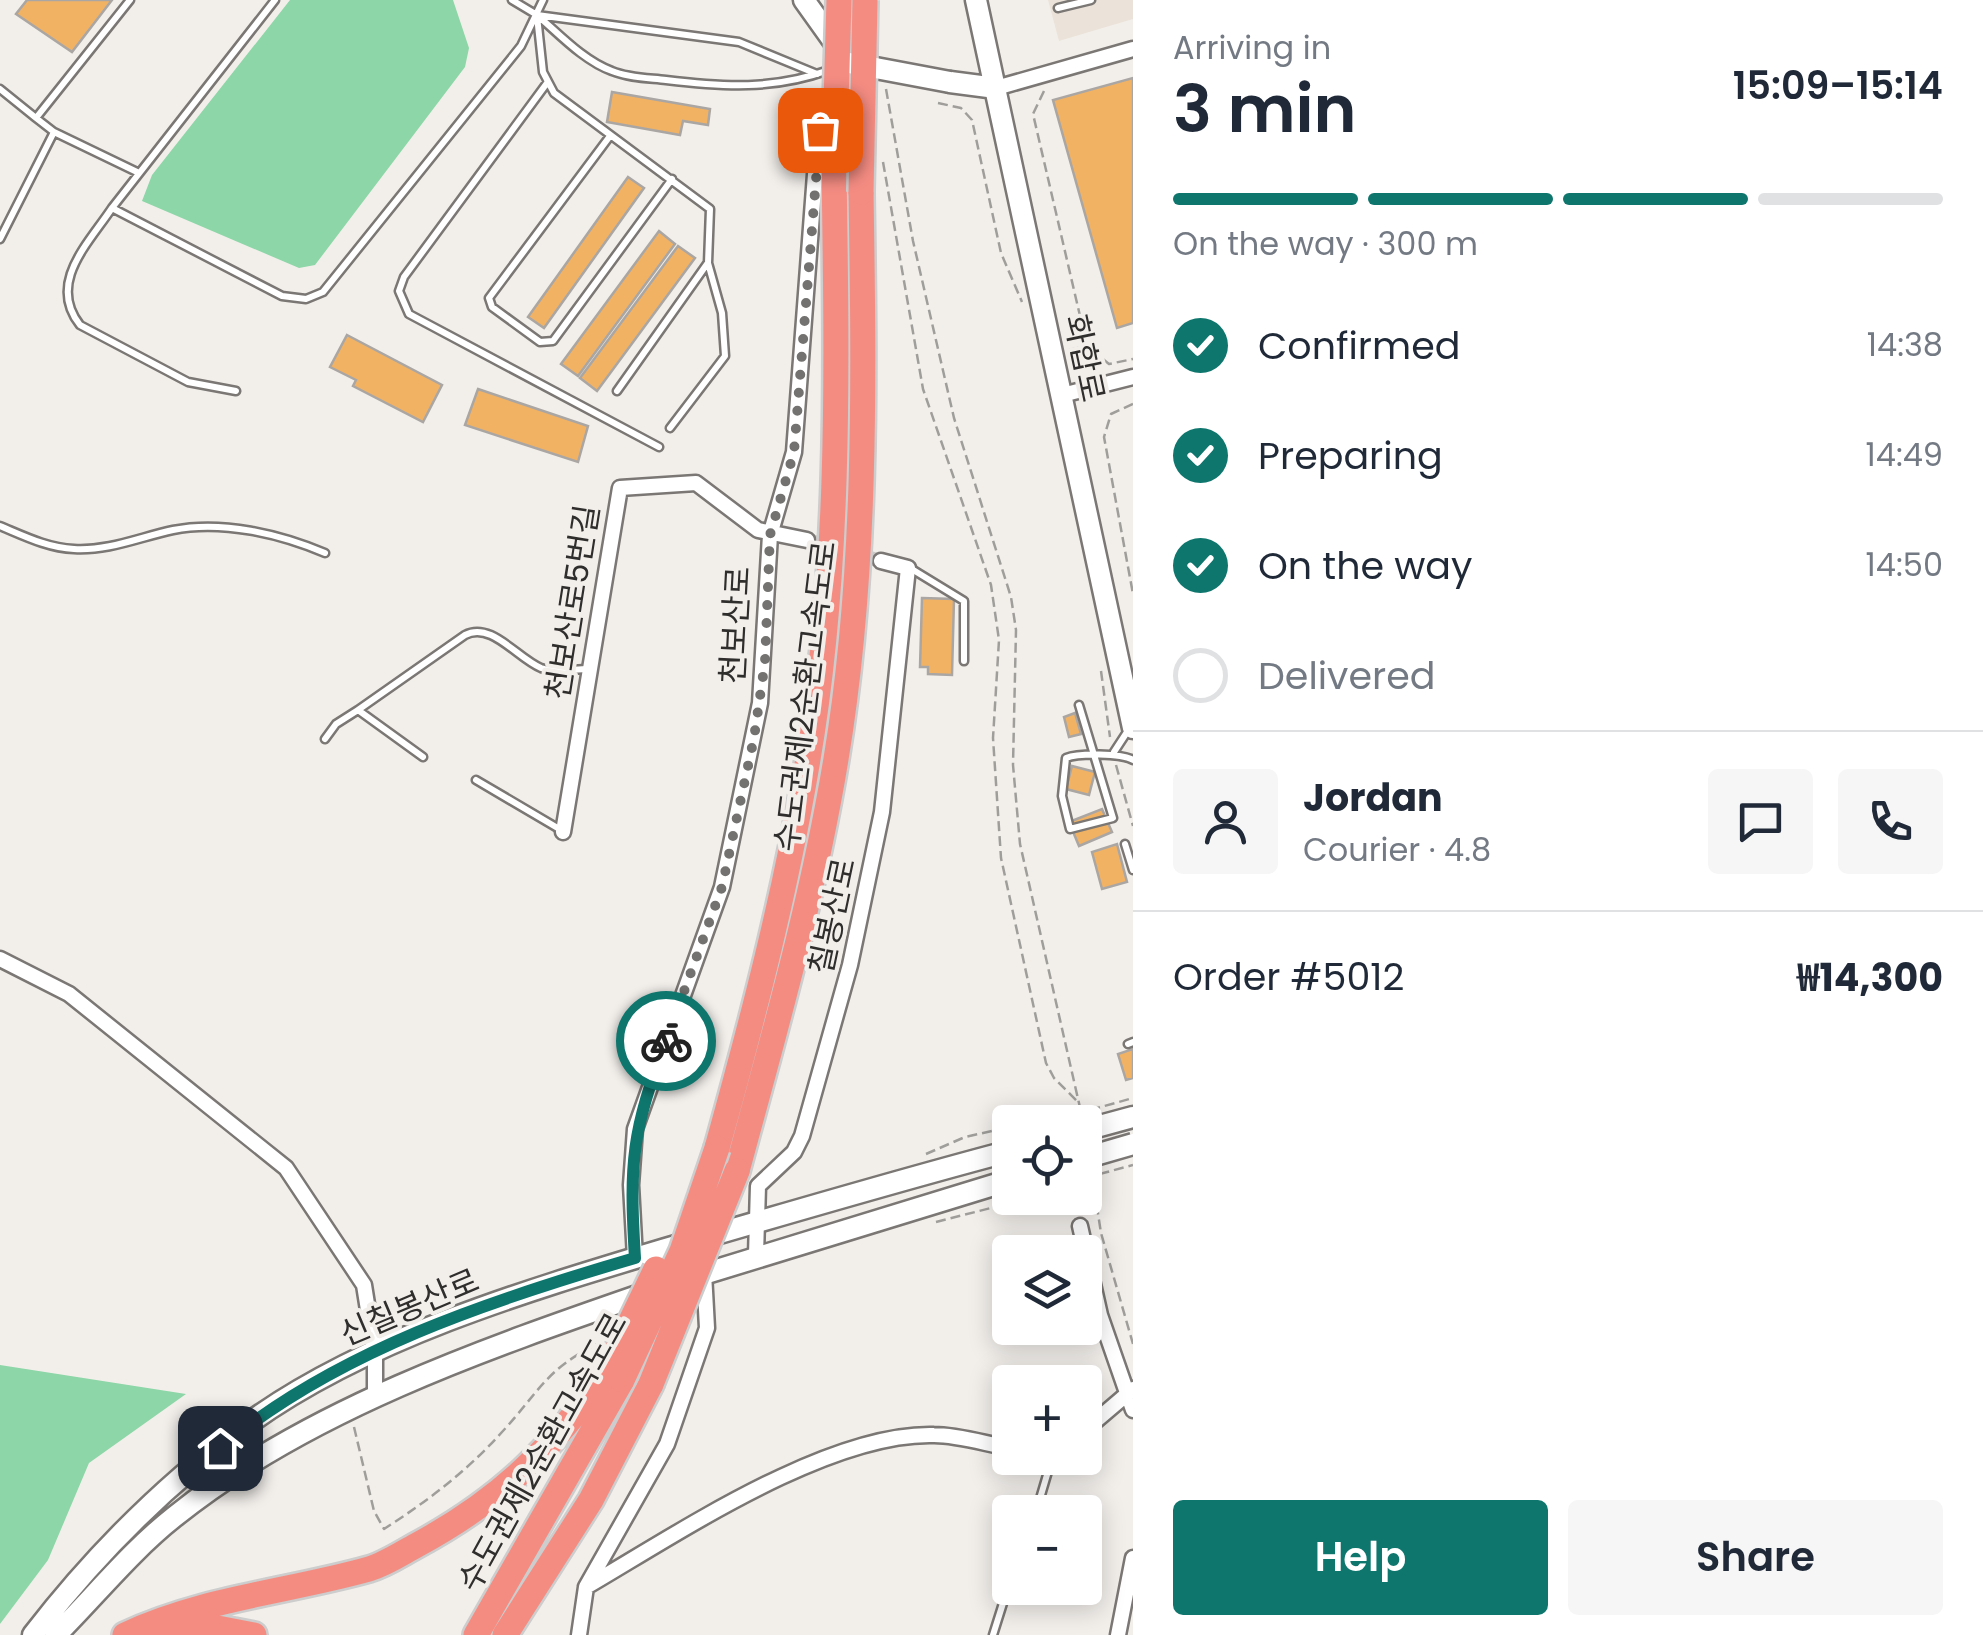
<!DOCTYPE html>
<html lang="en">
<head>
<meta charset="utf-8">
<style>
  :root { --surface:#fff; --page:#f6f6f7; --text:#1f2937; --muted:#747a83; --line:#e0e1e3; --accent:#0f766e }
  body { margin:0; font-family:Poppins,"Noto Sans KR",sans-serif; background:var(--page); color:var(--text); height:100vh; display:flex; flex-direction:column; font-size:38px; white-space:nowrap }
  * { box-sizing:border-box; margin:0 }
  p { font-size:32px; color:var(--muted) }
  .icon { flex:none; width:55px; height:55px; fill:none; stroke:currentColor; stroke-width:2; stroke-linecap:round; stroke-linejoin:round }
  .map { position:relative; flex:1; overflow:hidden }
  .details { display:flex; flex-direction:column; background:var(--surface); width:850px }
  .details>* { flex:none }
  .tools { position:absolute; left:992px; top:1105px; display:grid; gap:20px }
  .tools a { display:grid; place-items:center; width:110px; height:110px; border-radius:10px; background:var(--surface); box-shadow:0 5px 25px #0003; font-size:50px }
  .pin { position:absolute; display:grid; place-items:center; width:85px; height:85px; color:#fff; margin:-42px; border-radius:20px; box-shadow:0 5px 15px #0006 }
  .courier { position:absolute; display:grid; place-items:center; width:100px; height:100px; margin:-50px; border:8px solid #0f766e; border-radius:50%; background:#fff; color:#222; box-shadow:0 2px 12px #0007 }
  .summary em { font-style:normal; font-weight:600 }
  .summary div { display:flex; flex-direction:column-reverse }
  .summary { display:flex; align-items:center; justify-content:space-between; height:170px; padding:0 40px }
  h1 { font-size:65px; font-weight:600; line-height:75px }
  .bar { display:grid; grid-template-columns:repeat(4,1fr); gap:15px 10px; align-content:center; height:120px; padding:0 40px }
  .bar i { height:12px; border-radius:8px; background:var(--line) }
  .bar .active { background:var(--accent) }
  .bar p { grid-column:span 4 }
  .line { display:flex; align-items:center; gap:25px; padding:0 40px; border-top:2px solid var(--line) }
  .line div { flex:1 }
  .round { display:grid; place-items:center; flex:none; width:105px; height:105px; border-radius:10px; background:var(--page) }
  ol { padding:0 40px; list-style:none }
  li { display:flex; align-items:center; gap:30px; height:110px }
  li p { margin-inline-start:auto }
  li .icon { padding:10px; border-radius:50%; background:var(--accent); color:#fff; stroke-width:4 }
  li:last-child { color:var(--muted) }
  li i { width:55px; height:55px; border:5px solid var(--line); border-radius:50% }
  .action { display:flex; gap:20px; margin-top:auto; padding:20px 40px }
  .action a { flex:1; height:115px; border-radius:10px; background:var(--accent); color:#fff; font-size:40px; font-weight:600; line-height:115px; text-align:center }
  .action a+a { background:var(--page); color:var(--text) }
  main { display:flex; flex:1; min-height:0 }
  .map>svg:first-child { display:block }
  .built { fill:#ebe3d9 }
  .green { fill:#8dd6a7 }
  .building { fill:#f2b264; stroke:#aaa6a3; stroke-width:2.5 }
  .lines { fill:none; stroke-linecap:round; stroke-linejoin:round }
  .street-tunnel { stroke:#cbc8c5; stroke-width:14; stroke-dasharray:14 7; stroke-linecap:butt }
  .lane-casing { stroke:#7a7774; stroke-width:11 }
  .street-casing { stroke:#7a7774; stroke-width:19 }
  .secondary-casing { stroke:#7a7774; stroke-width:25 }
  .highway-casing { stroke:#cdcdcd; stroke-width:30 }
  .path { stroke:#a09e9b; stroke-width:2.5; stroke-dasharray:10 5; stroke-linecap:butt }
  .lane { stroke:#fff; stroke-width:6 }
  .street { stroke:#fff; stroke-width:14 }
  .secondary { stroke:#fff; stroke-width:20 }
  .highway { stroke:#f48c82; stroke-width:25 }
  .secondary-bridge-casing { stroke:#7a7774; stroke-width:25; stroke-linecap:butt }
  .highway-bridge-casing { stroke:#cdcdcd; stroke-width:30; stroke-linecap:butt }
  .path-bridge { stroke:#a09e9b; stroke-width:2.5; stroke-dasharray:10 5; stroke-linecap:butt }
  .secondary-bridge { stroke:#fff; stroke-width:20 }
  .highway-bridge { stroke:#f48c82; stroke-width:25 }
  .done { stroke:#747270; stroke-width:10; stroke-dasharray:0 18 }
  .route { stroke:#0f766e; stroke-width:12 }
  .labels { text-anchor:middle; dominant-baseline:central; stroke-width:8; stroke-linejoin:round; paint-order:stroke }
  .street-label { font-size:32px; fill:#302e2d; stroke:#f2efeb }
</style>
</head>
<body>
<main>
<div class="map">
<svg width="1133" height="1635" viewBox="0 0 1133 1635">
  <rect width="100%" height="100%" fill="#f2efeb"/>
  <path class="built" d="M1048 0H1133V19L1059 41Z"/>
  <path class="green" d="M290 0H453L469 48 465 67 315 265 299 268 142 201 152 175Z
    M0 1365 186 1394 89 1463 48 1560 0 1624Z"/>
  <path class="building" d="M27 0H112L72 52 16 14Z
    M1133 78V323L1117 328 1053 100Z
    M612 92 710 109 708 125 683 121 680 135 607 122Z
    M628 177 644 188 544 328 528 317Z
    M659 231 675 244 578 376 561 364Z
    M678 246 695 258 597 391 580 378Z
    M347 335 442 385 423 422 353 386 356 380 330 367Z
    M478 389 588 426 578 462 465 425Z
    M922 598 954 599 952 675 928 674V667H920Z
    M1075 713 1081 734 1069 737 1064 717Z
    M1072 766 1095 772 1089 795 1066 789Z
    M1102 809 1112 832 1079 846 1069 822Z
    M1117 844 1127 882 1102 889 1092 852Z
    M1133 1049V1078L1126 1080 1118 1054Z"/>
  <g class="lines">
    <path class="street-tunnel" d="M807 540 881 561"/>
    <defs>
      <path id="lane" d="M130 0 36 118 54 132 137 172
        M275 0 112 208 282 296 306 299 323 292 521 46 543 0
        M512 0 537 15
        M1058 8 1091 0
        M537 16 543 72 554 93 710 209 708 263 722 313 725 356 670 428
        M817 74 739 42 537 15C559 34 584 61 612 71 629 78 649 78 666 80 724 87 773 90 829 70
        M547 83 404 277 399 291 409 314 659 447
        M0 89 36 118
        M610 136 489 298 492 307 540 342 553 341 672 179
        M112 208C88 244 47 283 80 325L188 382 236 391
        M0 239 54 132
        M617 391 707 264
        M0 526C24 536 48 548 74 549 109 551 140 537 173 530 222 520 280 534 325 553
        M910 568 964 601V661
        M1079 705 1113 818 1070 829 1062 796 1066 758C1078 753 1121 753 1133 760
        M325 739 336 724 358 710
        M1114 752 1129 729
        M423 757 358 710 465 635C491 621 517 658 541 668 555 673 573 669 588 669
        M476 780 561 830
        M1125 844 1133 870
        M1128 1044 1133 1042
        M1036 1512 1052 1458
        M993 1635 1010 1581"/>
      <path id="street" d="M996 88 1133 49
        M1062 395 1133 377
        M563 832 620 488 696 483 758 530 807 540
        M0 959 69 994 286 1168 364 1285 375 1354V1399
        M1080 1226 1100 1315 1133 1410
        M756 1255 758 1186 794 1152 802 1136 850 965 882 812 908 568 881 561
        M635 1258 631 1185 635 1129 722 887 760 703 770 535 794 452 817 148 829 106
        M1085 1430 1133 1389
        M586 1587 667 1444 707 1328 704 1273
        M579 1635 586 1587C677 1534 828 1432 934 1435 959 1435 986 1444 1010 1448
        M1118 1635 1133 1558"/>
      <path id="secondary" d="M804 0 839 49
        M976 0 1133 728
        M950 82 996 88
        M1085 1130 1133 1117
        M684 1280 1010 1180
        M33 1635C94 1556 168 1482 249 1423 371 1335 539 1287 682 1244 791 1212 900 1180 1010 1151
        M56 1635C95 1596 131 1551 174 1517 308 1409 490 1347 652 1291"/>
      <path id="highway" d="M717 1148C752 1022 785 895 807 765 841 569 837 369 834 170
        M737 1171C774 1034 813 899 836 759 867 572 864 381 861 192
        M125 1635C204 1598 287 1592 369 1569 386 1564 402 1553 417 1545 502 1499 552 1449 607 1371
        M166 1635 202 1625 254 1635
        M476 1635 622 1380
        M505 1635 591 1500 651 1384"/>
    </defs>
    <use href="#lane" class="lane-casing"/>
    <use href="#street" class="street-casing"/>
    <use href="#secondary" class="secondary-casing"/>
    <use href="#highway" class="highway-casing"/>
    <path class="path" d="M886 89 913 241 954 418 1011 597 1016 630 1013 765 1020 844 1081 1112
      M1044 91 1033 114 1087 346 1109 364 1133 359
      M938 103 961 108 972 120 1001 253 1022 302
      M883 162 923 389 991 585 999 640 993 738 1001 858 1046 1063 1054 1078 1077 1101
      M1069 350 1086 346
      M1133 404 1111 414 1104 437 1133 594
      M1101 671 1110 737
      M1116 765 1133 826
      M926 1154 965 1137 1010 1127
      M1092 1175 1101 1233 1133 1344
      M1085 1193 1093 1182
      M1079 1209 1083 1198
      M936 1222 1030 1198
      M354 1427 374 1511 384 1529C429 1500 467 1471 502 1432 539 1392 545 1370 597 1344"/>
    <use href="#lane" class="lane"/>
    <use href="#street" class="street"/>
    <use href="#secondary" class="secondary"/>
    <use href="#highway" class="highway"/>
    <defs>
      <path id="secondary-bridge" d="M849 63 950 82
        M1085 1158 1133 1144"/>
      <path id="highway-bridge" d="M834 170 839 0
        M861 192 865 0
        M607 1371 656 1269
        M622 1380 682 1251 717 1148
        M651 1384 737 1171"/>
    </defs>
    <use href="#secondary-bridge" class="secondary-bridge-casing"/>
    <use href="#highway-bridge" class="highway-bridge-casing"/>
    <path class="path-bridge" d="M1047 1122 1133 1098
      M1085 1178 1133 1165"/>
    <use href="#secondary-bridge" class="secondary-bridge"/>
    <use href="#highway-bridge" class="highway-bridge"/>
  </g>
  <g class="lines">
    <path class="done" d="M666 1041 722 887 754 738 765 662 770 535 794 452 820 130"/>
    <path class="route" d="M220 1448C336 1351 491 1300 635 1258 629 1162 632 1131 666 1041"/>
  </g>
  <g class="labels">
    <g class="street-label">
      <text transform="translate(1085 358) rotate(78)">화합로</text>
      <text transform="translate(572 602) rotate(-81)">천보산로5번길</text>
      <text transform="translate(735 625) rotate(-87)">천보산로</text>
      <text transform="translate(805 696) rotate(-83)">수도권제2순환고속도로</text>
      <text transform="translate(832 916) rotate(-78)">칠봉산로</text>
      <text transform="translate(409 1307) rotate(-23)">신칠봉산로</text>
      <text transform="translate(542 1452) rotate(-61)">수도권제2순환고속도로</text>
    </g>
  </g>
</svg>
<div class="tools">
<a><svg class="icon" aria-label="locate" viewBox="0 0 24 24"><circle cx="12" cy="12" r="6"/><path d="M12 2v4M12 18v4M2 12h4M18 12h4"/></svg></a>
<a><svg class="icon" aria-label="layers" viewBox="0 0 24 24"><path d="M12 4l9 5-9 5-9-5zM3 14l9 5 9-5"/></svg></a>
<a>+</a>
<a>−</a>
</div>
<div class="pin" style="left:820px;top:130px;background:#ea580c"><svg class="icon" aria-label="bag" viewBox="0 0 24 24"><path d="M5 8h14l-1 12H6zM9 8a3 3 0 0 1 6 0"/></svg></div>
<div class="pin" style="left:220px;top:1448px;background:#1f2937"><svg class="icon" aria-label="home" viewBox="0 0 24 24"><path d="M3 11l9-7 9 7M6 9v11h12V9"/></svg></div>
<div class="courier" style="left:666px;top:1041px"><svg class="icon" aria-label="bike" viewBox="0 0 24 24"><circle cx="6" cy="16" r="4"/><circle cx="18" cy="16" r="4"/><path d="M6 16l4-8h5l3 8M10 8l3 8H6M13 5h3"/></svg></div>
</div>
<section class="details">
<div class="summary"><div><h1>3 min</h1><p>Arriving in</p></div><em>15:09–15:14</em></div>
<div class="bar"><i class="active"></i><i class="active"></i><i class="active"></i><i></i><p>On the way · 300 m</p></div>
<ol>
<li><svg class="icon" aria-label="check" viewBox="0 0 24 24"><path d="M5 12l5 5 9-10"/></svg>Confirmed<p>14:38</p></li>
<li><svg class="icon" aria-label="check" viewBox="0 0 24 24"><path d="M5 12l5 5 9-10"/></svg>Preparing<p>14:49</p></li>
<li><svg class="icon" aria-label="check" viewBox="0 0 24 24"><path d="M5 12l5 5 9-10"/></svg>On the way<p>14:50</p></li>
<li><i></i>Delivered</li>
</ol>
<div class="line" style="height:180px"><a class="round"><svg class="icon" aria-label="person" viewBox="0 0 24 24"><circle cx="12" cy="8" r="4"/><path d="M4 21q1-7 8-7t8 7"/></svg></a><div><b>Jordan</b><p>Courier · 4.8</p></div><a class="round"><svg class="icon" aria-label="chat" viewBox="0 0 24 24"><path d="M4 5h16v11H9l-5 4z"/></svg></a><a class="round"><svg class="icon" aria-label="phone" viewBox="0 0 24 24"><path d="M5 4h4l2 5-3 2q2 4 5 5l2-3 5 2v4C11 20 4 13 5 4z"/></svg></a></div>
<div class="line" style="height:130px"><div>Order #5012</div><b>₩14,300</b></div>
<div class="action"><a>Help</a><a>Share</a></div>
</section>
</main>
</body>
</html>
